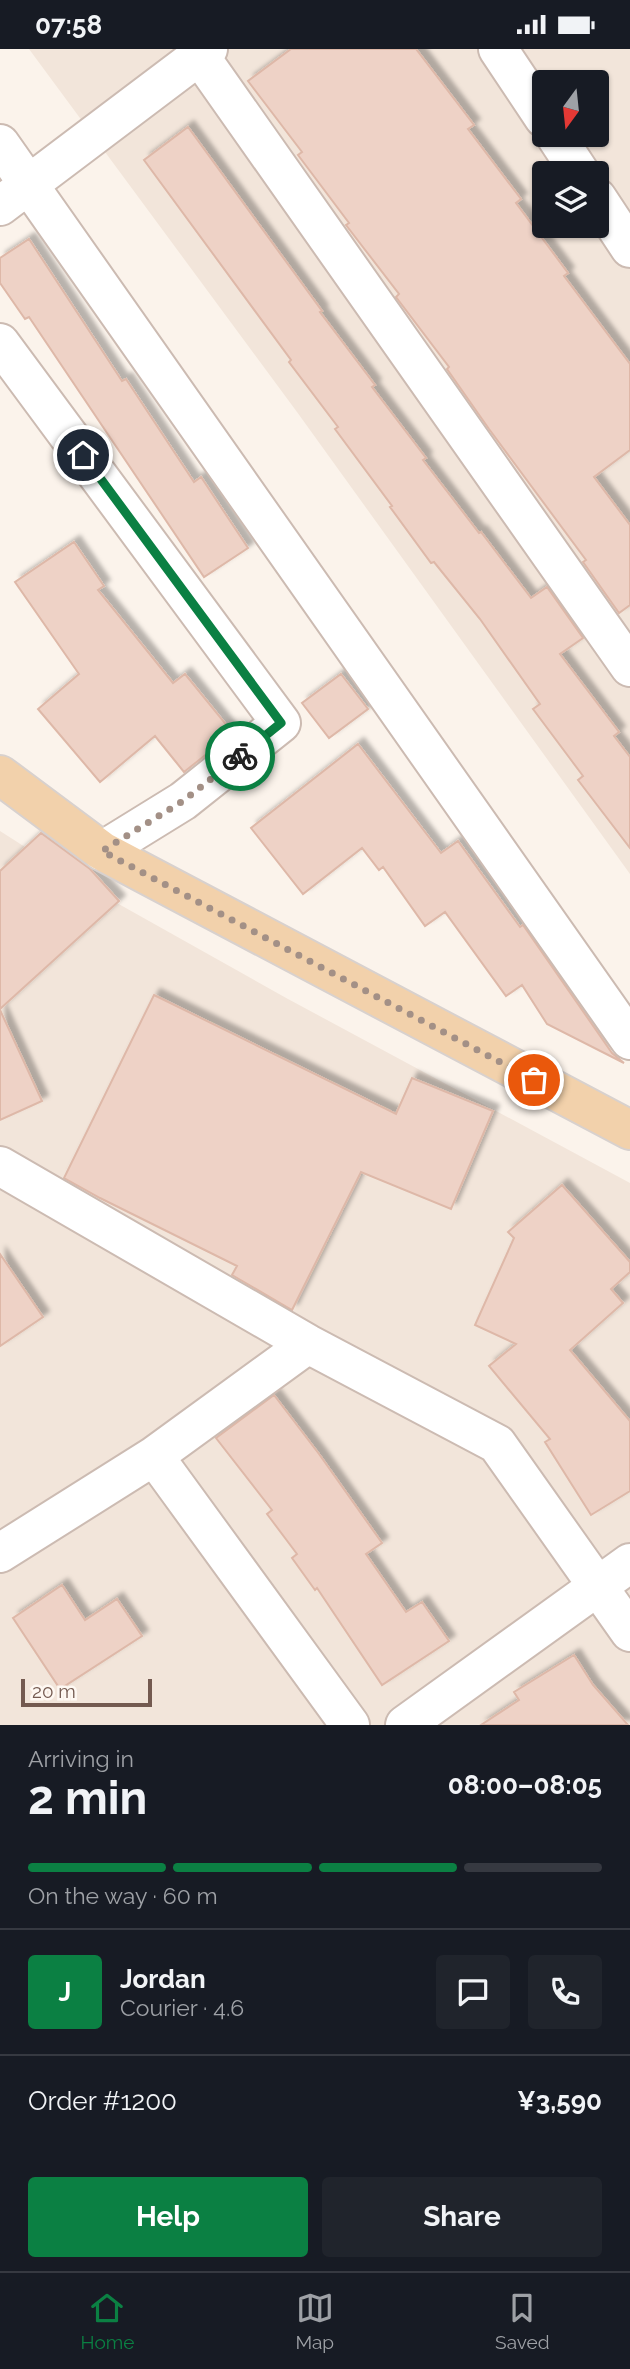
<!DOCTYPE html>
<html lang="en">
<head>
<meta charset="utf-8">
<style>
  :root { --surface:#171b24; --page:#20242c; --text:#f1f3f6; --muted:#9ea1a6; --line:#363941; --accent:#0b8043 }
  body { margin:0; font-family:Raleway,sans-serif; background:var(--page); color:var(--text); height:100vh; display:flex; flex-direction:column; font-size:26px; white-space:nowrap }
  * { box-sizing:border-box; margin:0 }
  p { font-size:23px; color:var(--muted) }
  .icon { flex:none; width:38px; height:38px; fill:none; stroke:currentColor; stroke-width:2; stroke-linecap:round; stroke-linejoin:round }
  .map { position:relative; height:1676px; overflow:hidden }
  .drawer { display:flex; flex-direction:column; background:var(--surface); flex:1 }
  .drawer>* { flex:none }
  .needle { width:46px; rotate:195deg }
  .tools { position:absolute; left:532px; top:21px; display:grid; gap:14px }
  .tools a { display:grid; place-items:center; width:77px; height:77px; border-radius:7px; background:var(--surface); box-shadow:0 2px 5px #0004; font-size:35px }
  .scale { position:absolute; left:21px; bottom:18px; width:131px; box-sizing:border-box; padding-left:7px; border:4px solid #745a50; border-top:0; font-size:19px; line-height:24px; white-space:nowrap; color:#745a50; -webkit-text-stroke:5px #fef8f2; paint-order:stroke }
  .pin { position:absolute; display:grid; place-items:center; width:60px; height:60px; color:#fff; margin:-30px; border:4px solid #fff; border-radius:50%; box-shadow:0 2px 7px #0007 }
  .courier { position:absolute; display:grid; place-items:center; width:70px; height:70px; margin:-35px; border:5px solid #0b8043; border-radius:50%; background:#fff; color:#222; box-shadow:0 2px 9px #0007 }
  .head em { font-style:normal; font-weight:700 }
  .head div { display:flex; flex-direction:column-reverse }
  .head { display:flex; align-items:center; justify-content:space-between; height:119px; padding:0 28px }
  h1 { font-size:46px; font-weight:700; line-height:52px }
  .bar { display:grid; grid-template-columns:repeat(4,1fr); gap:10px 7px; align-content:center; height:84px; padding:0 28px }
  .bar i { height:9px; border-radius:5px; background:var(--line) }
  .bar .on { background:var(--accent) }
  .bar p { grid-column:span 4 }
  .line { display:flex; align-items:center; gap:18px; padding:0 28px; border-top:2px solid var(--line) }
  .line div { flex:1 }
  .round { display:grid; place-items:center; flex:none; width:74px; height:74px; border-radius:7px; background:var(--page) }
  .primary-button { display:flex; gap:14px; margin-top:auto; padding:14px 28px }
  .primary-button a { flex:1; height:80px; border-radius:7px; background:var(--accent); color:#fff; font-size:28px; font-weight:700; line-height:80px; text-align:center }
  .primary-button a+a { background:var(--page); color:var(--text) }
  .status { display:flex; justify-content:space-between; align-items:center; height:49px; padding:0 35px; background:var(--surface); direction:ltr }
  .status svg { height:19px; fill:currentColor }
  .dock { display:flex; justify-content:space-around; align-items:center; height:98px; border-top:2px solid var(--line); background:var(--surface); font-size:19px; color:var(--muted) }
  .dock a { display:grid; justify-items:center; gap:4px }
  .dock .on { color:var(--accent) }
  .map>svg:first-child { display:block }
  .residential { fill:#f2e5da; fill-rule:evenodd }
  .building { fill:#eed2c6; stroke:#deb8a8; stroke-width:2; filter:url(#shadow) }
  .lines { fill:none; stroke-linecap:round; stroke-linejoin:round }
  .minor-casing { stroke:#ccbbb2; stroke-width:42 }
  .major-casing { stroke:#d8d1ce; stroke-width:42 }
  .minor { stroke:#fff; stroke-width:38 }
  .major { stroke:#f2d1ab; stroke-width:38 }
  .done { stroke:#a39086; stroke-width:7; stroke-dasharray:0 12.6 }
  .route { stroke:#0b8043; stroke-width:9 }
</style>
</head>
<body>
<div class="status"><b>07:58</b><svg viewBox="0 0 49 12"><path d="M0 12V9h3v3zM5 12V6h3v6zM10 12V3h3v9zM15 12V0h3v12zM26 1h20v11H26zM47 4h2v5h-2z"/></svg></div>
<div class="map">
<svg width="630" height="1676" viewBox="0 0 630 1676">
  <defs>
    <filter id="shadow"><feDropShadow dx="6" dy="-6" stdDeviation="2" flood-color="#0004"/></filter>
  </defs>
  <rect width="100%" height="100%" fill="#fbf3eb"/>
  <path class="residential" d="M29 0H630V825L297 363ZM544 33H597V86H544ZM544 124H597V177H544Z
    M0 782 83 835 288 950 630 1134V1676H0Z"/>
  <path class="building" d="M291 0H416L474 76 468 80 521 150 516 154 568 224 564 227 630 315V401L594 428 630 476V556L619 564 583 513 586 511 489 380 447 320 449 318 396 248 399 245 346 176 349 174 298 106 302 103 248 32Z
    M188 78 322 262 320 263 375 336 372 338 426 409 423 411 479 484 481 483 531 549 547 538 583 589 560 605 619 683 614 687 630 708V799L578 731 583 727 533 660 540 655 480 570 434 513 431 514 390 458 392 457 335 380 338 378 289 313 291 311 144 111Z
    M29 190 122 332 126 330 194 433 201 428 248 499 204 528 29 268 25 270 0 234V209Z
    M74 493 104 537 98 541 173 634 185 625 233 684 184 723 155 687 100 733 38 660 79 625 15 533Z
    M341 625 368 660 329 689 302 654Z
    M358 695 441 804 458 792 520 878 523 876 612 1004 624 1014 547 975 522 936 506 947 445 863 425 877 383 818 379 821 362 799 303 845 251 779Z
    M41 784 90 820 119 852 0 960V822Z
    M154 946 396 1065 412 1029 493 1062 451 1160 361 1123 292 1261 232 1226 237 1217 100 1149 64 1129Z
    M0 961 42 1052 0 1071Z
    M562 1136 630 1213V1223L611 1240 623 1254 570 1301 630 1372V1442L591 1466 545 1393 550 1390 489 1317 516 1295 475 1276 514 1189 508 1183Z
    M0 1205 43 1268 0 1297Z
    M274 1346 319 1405 382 1494 366 1505 406 1563 422 1553 449 1592 382 1636 317 1539 315 1541 292 1509 297 1505 267 1465 272 1461 216 1389Z
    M62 1536 85 1571 117 1550 142 1587 60 1640 13 1569Z
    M574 1606 593 1636 628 1676H481L519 1651 514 1643Z"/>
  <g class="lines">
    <defs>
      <path id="minor" d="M498 0 544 69
        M199 6 630 618
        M555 86 580 124
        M0 95 630 991
        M597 149 630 199
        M0 157 208 0
        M0 294 281 674 183 752 102 802
        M0 1117 308 1295 497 1395 630 1583
        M154 1407 350 1676
        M0 1504 154 1407 308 1295
        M405 1676 630 1514"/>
      <path id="major" d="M0 726 102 802 630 1081"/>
    </defs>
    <use href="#minor" class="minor-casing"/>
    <use href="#major" class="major-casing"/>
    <use href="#minor" class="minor"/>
    <use href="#major" class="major"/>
  </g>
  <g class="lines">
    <path class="done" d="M240 707 183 752 102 802 534 1031"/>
    <path class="route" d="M83 406 281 674 240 707"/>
  </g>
</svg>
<div class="tools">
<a><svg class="needle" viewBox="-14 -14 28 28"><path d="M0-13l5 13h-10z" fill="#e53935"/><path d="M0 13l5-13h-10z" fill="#9ea1a6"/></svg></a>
<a><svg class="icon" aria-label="layers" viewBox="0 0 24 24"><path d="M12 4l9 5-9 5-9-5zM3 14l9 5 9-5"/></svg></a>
</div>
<div class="scale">20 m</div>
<div class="pin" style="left:534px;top:1031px;background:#ea580c"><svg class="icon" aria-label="bag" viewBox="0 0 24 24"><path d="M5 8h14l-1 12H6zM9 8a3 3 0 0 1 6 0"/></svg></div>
<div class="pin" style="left:83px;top:406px;background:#1f2937"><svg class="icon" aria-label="home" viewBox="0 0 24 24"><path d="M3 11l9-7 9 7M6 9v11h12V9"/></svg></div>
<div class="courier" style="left:240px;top:707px"><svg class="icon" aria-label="bike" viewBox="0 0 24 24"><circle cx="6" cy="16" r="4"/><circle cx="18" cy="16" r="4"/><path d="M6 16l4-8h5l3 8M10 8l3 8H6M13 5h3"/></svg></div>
</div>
<section class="drawer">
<div class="head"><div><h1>2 min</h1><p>Arriving in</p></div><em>08:00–08:05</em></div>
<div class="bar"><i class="on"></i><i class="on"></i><i class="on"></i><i></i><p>On the way · 60 m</p></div>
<div class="line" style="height:126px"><b class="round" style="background:var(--accent);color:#fff">J</b><div><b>Jordan</b><p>Courier · 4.6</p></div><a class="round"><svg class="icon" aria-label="chat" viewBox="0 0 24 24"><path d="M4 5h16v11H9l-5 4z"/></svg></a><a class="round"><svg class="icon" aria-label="phone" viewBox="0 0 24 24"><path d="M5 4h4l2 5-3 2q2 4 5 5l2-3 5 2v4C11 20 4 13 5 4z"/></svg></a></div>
<div class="line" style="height:91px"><div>Order #1200</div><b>¥3,590</b></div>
<div class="primary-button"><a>Help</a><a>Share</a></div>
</section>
<nav class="dock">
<a class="on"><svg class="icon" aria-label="home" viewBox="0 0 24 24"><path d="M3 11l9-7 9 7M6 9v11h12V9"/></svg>Home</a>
<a><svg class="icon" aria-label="map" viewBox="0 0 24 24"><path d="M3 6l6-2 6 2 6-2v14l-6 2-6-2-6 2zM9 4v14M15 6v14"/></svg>Map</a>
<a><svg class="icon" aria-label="saved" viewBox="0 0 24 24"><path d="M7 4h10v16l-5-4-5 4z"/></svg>Saved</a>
</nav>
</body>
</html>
